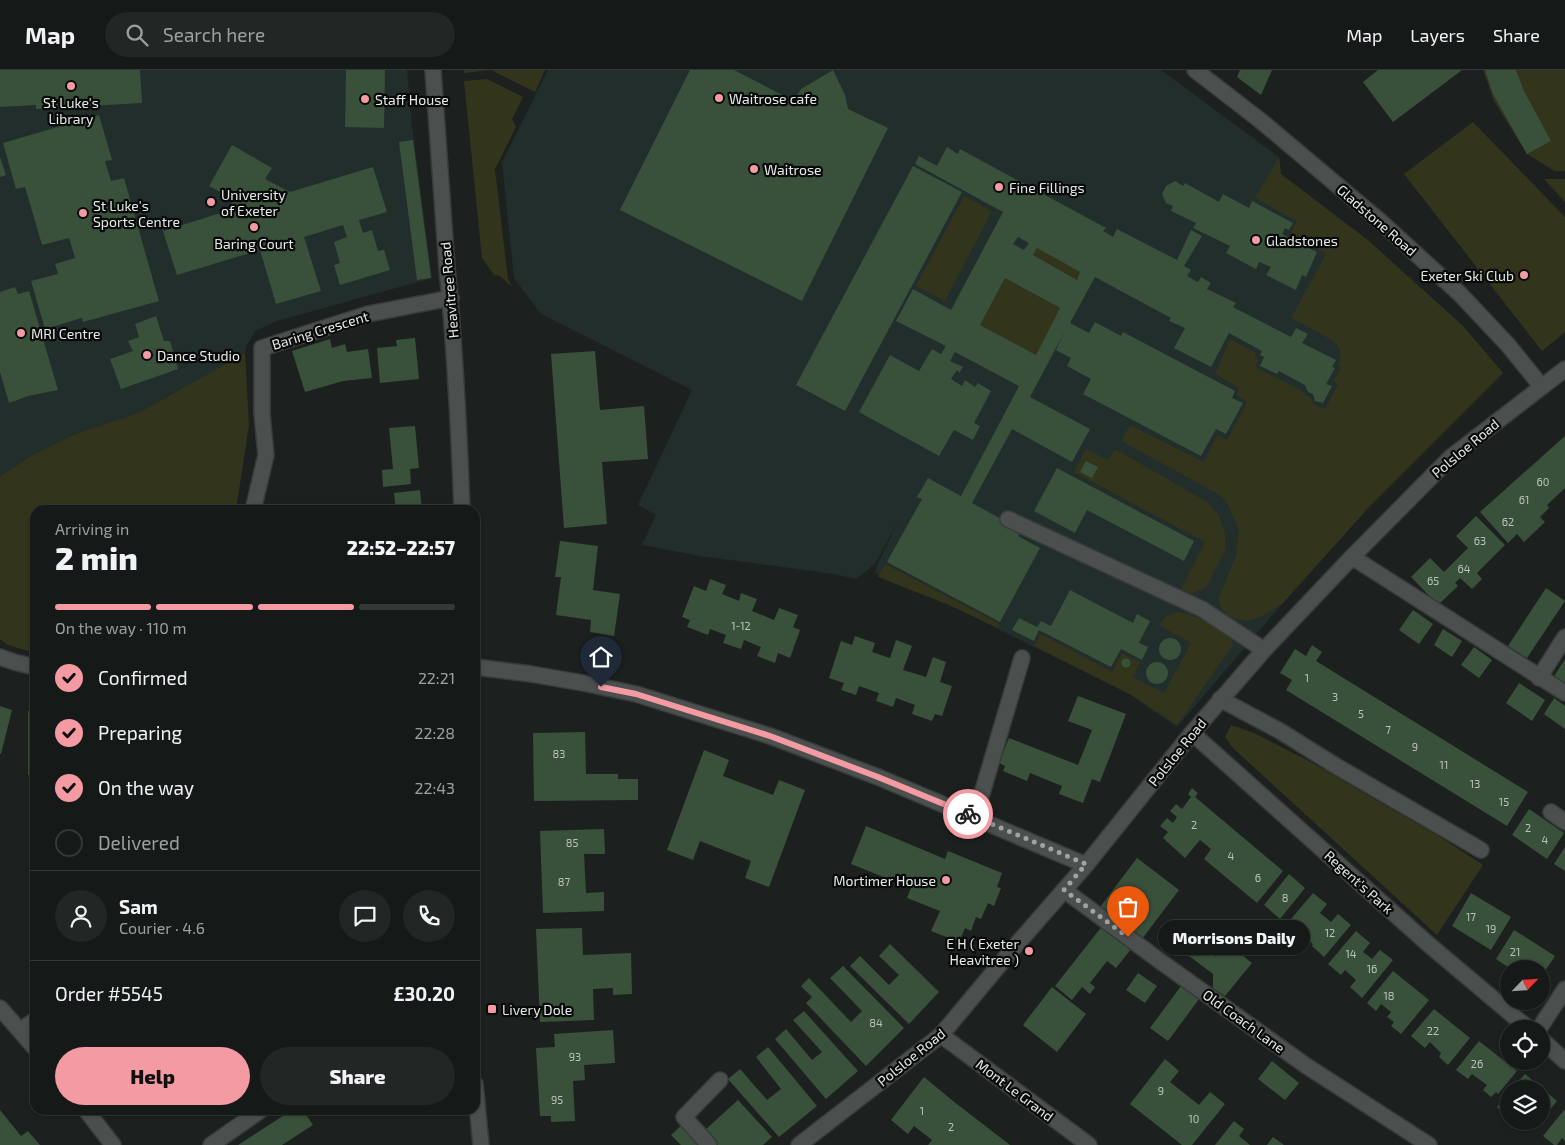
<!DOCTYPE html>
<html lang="en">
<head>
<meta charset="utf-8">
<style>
  :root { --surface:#151917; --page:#222624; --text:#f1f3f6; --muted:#9da0a1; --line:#343836; --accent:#f49aa3 }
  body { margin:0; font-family:"Exo 2",sans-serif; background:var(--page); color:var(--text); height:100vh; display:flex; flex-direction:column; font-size:19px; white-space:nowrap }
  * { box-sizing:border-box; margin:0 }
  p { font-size:16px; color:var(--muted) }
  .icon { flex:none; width:28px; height:28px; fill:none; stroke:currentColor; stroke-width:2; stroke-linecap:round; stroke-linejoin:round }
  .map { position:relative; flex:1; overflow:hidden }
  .details { position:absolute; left:30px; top:435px; width:450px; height:610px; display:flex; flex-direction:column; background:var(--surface); border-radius:15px; box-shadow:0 1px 4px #0004,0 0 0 1px var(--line) }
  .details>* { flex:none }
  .needle { width:32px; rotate:65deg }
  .buttons { position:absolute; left:1500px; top:890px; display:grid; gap:10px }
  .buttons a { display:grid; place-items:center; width:50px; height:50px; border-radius:50%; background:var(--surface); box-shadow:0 1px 4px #0004,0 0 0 1px var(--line); font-size:25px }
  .pin { position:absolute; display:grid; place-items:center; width:42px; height:42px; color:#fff; margin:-51px -21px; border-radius:50% 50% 50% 0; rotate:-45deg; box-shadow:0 0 5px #0007 }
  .pin .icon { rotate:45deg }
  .courier { position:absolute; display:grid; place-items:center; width:50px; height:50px; margin:-25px; border:4px solid #f49aa3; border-radius:50%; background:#fff; color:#222; box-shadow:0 1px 6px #0007 }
  .bubble { position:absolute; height:35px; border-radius:18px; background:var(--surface); box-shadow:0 1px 4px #0004,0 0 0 1px var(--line); font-size:16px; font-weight:800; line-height:35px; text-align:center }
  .headline em { font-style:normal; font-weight:800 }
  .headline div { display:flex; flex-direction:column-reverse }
  .headline { display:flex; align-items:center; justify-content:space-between; height:85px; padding:0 25px }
  h1 { font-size:32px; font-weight:800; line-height:38px }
  .bar { display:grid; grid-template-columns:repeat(4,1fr); gap:8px 5px; align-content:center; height:60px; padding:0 25px }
  .bar i { height:6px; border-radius:4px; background:var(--line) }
  .bar .active { background:var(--accent) }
  .bar p { grid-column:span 4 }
  .line { display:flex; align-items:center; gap:12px; padding:0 25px; border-top:1px solid var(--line) }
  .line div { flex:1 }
  .round { display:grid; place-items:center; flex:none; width:52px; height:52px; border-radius:26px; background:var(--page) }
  ol { padding:0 25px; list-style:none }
  li { display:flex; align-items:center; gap:15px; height:55px }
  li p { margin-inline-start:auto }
  li .icon { padding:5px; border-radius:50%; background:var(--accent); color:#111; stroke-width:4 }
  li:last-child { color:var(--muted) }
  li i { width:28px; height:28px; border:2px solid var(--line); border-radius:50% }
  .primary-button { display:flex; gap:10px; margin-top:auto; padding:10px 25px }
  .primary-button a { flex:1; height:58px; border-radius:30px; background:var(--accent); color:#111; font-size:20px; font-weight:800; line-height:58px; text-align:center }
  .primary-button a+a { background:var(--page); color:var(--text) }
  header { display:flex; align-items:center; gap:30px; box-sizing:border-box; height:70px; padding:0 25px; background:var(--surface); border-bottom:1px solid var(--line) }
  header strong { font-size:24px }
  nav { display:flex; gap:28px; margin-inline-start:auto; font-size:18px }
  .search { width:350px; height:45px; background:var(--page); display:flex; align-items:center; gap:12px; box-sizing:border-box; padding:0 18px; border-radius:28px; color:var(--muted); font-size:19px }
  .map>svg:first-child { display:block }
  .built { fill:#222e2c }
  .green { fill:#32341c }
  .building { fill:#39503b; fill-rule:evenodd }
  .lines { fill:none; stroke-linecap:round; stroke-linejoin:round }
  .lane-casing { stroke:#373b3a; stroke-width:18 }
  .street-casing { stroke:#373b3a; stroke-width:18 }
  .secondary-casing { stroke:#373b3a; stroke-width:18 }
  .lane { stroke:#4b504f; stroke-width:15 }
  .street { stroke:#4b504f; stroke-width:15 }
  .secondary { stroke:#4b504f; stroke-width:15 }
  .done { stroke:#9fa3a2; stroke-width:5; stroke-dasharray:0 9 }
  .route { stroke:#f49aa3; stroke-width:6 }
  .poi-dot { fill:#f49aa3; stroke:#080a09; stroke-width:2 }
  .labels { text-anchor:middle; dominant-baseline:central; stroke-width:4.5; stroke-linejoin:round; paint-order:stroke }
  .number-label { font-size:11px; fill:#bac3bd }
  .poi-label { font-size:14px; fill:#e5e9e8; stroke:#080a09; text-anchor:start }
  .street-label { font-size:14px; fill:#e5e9e8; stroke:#080a09 }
</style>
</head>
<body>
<header>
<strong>Map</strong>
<div class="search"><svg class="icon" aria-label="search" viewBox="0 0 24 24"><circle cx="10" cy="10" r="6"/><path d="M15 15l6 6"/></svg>Search here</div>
<nav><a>Map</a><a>Layers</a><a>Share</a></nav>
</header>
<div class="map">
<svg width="1565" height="1075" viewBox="0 0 1565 1075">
  <rect width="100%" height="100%" fill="#1c211f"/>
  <path class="built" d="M0 0H407L412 56 432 208 277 251 255 261 246 277 245 283 138 343 75 364 31 386 0 406Z
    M548 0H1161L1279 87 1281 104 1369 171 1411 209 1463 256 1503 303 1369 437 1283 533 1177 657 1129 624 952 536 875 503 877 495 900 448 875 494 856 509 834 504 700 486 642 475 656 445 638 435 692 320 541 244 514 208 502 92Z"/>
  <path class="green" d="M464 0H545L535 22 491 0 464 3Z
    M1483 0H1565V101H1554L1527 84 1494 31Z
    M487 9 523 27 512 49 516 57 495 99 508 209 512 217 500 206 494 205 482 188 464 11Z
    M1473 52 1565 147V262L1542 281 1404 104Z
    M1279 87 1281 104 1369 171 1411 209 1463 256 1503 303 1369 437 1283 533 1261 547 1246 551 1230 547 1221 539 1218 529 1236 486 1239 460 1227 432 1218 424 1121 371 1130 355 1204 392 1217 365 1227 370 1247 332 1237 325 1239 318 1215 304 1230 269 1256 283 1255 288 1258 290 1255 297 1301 320 1304 324 1310 327 1314 335 1325 339 1338 314 1333 311 1341 298 1338 295C1340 289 1342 282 1338 276 1332 268 1301 253 1291 248L1326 184 1290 164 1297 151 1255 128Z
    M1544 109H1565V132Z
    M964 126 992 141 945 231 916 216Z
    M1037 178 1080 202 1077 210 1033 185Z
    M1005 208 1060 238 1036 285 980 255Z
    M245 283 249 355 236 440H35V583L8 575 0 569V406L31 386 75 364 138 343Z
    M1086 379 1108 390 1115 379 1207 432 1219 445 1225 464V481L1206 518 1191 524 1181 519 1205 472 1074 402Z
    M885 494 1000 554 998 558 949 535 878 507Z
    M1180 542C1190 544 1221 557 1228 564 1231 568 1232 571 1233 575L1177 655 1128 623 1034 576 1041 564 1112 602 1122 583 1140 592 1133 607 1164 623 1191 573 1159 555C1165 546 1170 543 1180 542Z
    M1231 655 1254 663 1307 690 1440 767 1483 795 1437 865 1234 679 1225 667Z"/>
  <path class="building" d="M0 0H140L142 33 36 39V35L0 37Z
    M346 0H385L384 58 345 57Z
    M690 0H734L794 31 801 19 833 0 845 25 848 39 888 58 802 231 620 140Z
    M1240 0H1272L1261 25 1237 7Z
    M1378 0H1462L1393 52 1363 12Z
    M1485 0H1516L1524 21 1551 71 1527 84 1493 24Z
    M99 45 112 90 105 91 111 111 124 108 159 231 83 252 82 248 45 259 31 211 58 204 55 194 75 188 69 168 42 175 25 117 16 119 3 73Z
    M413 70 431 208 417 210 399 72Z
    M232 75 272 98 265 109 290 122 373 97 387 142 359 150 363 163 372 160 378 181 384 180 390 200 340 215 334 195 340 193 334 172 347 167 343 155 304 167 321 221 276 234 260 180 177 205 163 161 227 141 234 129 209 116Z
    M947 77 958 84 960 79 1106 158 1103 161 1113 167 1117 159 1177 190 1191 160 1202 166 1184 196 1191 200 1187 206 1198 212 1201 207 1211 213 1207 219 1236 233 1233 237 1291 267 1296 258 1308 264 1302 273 1336 290 1332 297 1335 298 1326 314 1332 316 1323 333 1315 331 1313 324 1308 322 1305 315 1279 301 1277 304 1260 296 1264 287 1260 285 1262 281 1229 263 1211 297 1174 278 1185 258 1169 251 1171 248 1095 207 1070 253 1089 263 1095 252 1121 266 1123 262 1235 321 1232 328 1243 333 1226 364 1216 359 1201 386 1083 324 1091 309 1067 296 1071 288 1056 280 1065 261 1030 327 1090 359 1072 392 1012 359 972 433 1023 461 1018 466 1040 478 1000 552 887 492 922 429 917 427 928 408 961 426 1019 316 955 282 950 291 963 297 959 303 957 300 951 309 962 316 965 310 975 317 978 313 991 321 974 353 980 356 973 370 954 360 939 386 859 342 890 285 919 301 932 279 941 284 946 276 896 251 913 219 951 240 1003 142 915 94 919 86 937 96ZM1018 167 1029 173 1024 180 1013 174ZM1037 178 1080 202 1077 210 1033 185ZM1005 208 1060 238 1036 285 980 255Z
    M0 87 6 105 0 107Z
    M913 96 962 122 845 341 796 315Z
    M1175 111 1183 116 1185 113 1219 132 1223 124 1249 138 1252 131 1293 153 1289 160 1285 158 1282 164 1317 182 1306 207 1302 205 1296 220 1266 205 1271 197 1259 192 1256 199 1226 183 1230 176 1193 158 1196 153 1171 141 1173 136 1166 133 1162 124 1166 116Z
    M15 217 18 224 29 221 58 320 28 326 9 333 0 302V222Z
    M156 246 164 271H170L178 299 121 319 110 289 133 281 128 271 139 267 135 254Z
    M415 268 419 309 380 313 377 278 397 276 396 270Z
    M330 269 332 278 345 274 347 282 368 279 372 308 343 311 305 322 292 281Z
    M595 281 600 340 644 336 648 389 602 392 607 454 564 458 551 284Z
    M415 356 419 398 410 399 411 414 383 417 382 400 393 399 389 358Z
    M1565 366V418L1547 435 1549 438 1540 447 1545 452 1524 472 1517 464 1508 473 1480 442Z
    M1086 391 1098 397 1092 408 1080 402Z
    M1057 398 1194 471 1184 491 1087 440 1075 463 1034 441Z
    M420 420 422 440H396L394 423Z
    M1476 446 1505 475 1477 503 1482 509 1472 519 1460 508 1455 513 1458 516 1438 535 1411 507 1430 488 1444 502 1468 478 1456 466Z
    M560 471 598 476 593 520 620 524 614 566 590 562 591 550 556 545 561 507H555Z
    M710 509 726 515 722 524 739 531 741 523 757 529 752 541 774 550 779 538 798 545 793 557 800 560 790 588 778 583 775 593 757 586 761 577 744 570 741 579 723 573 726 565 710 559 708 565 687 557 690 550 682 547 694 516 706 521Z
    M1546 518 1565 531 1527 588 1508 576Z
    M1070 520 1133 553 1137 544 1150 551 1139 573 1148 577 1142 590 1121 579 1111 597 1039 560 1034 571 1012 560 1019 548 1037 557 1041 551 1051 556Z
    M1413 540 1433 554 1419 574 1399 560Z
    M1443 559 1462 571 1452 587 1434 575Z
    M855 566 875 573 872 582 890 588 896 570 912 576 903 600 926 607 933 587 946 592 940 612 952 616 942 646 935 644 932 651 912 644 915 635 896 628 893 637 876 631 879 623 859 616 856 625 841 620 844 613 829 608 841 571 852 575Z
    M1159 579a11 11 0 1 1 22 0a11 11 0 1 1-22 0Z
    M1312 575 1322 582 1316 591 1528 722 1507 756 1286 620 1292 610 1280 603 1295 579 1306 586Z
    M1474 577 1492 590 1479 608 1461 595Z
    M1121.5 593a4.5 4.5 0 1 1 9 0a4.5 4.5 0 1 1-9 0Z
    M1565 589V616L1553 608Z
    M1146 603a11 11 0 1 1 22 0a11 11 0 1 1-22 0Z
    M1519 613 1545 630 1532 651 1506 633Z
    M1078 626 1126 644 1100 712 1092 709 1083 733 1059 724 1062 716 1030 703 1027 711 1003 701 1005 696 999 693 1009 668 1078 695 1092 660 1068 651Z
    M1554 628 1565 636V659L1544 644Z
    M0 636 12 640 1 684H0Z
    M28 641H35V705H28Z
    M585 662 586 704H618V709H638V730L534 731 533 663Z
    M704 680 729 690 723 706 773 725 779 710 805 720 769 817 745 808 751 791 700 771 693 790 667 780Z
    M1192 718 1198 723 1195 727 1283 801 1257 833 1204 789 1211 779 1200 770 1185 788 1163 768 1168 762 1160 756 1167 748 1173 753 1177 747 1170 741 1176 734 1182 739 1191 727 1188 724Z
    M1529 739 1564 763 1547 789 1512 765Z
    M866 756 945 789 948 781 1002 803 997 817 1001 818 994 836 988 833 981 849 976 847 971 861 965 858 959 872 931 861 940 841 907 828 911 818 851 794Z
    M604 759 605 784H584L586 823 604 822V841L543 843 540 761Z
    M1565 777V801L1554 794Z
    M1137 788 1179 820 1142 869 1100 837Z
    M1289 804 1305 818 1280 849 1264 835Z
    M1313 823 1327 834 1320 843 1331 852 1338 844 1351 855 1324 887 1312 876 1313 874 1302 865 1299 868 1295 864 1291 869 1281 861Z
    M1471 823 1511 847 1491 880 1452 856Z
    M1103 855 1132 878 1116 898 1107 891 1090 913 1095 917 1090 924 1082 917 1072 930 1055 916Z
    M582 858 583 885 631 883 632 924 613 925V918L593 919 594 950 540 952 536 859Z
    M1514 860 1555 886 1541 907V899H1511L1496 889Z
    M1356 861 1370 873 1363 882 1367 885 1372 889 1380 880 1393 890 1362 928 1350 917 1356 910 1345 900 1341 905 1328 894Z
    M1192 866 1216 887 1227 873 1252 893 1225 926 1213 918V904L1180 879Z
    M890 874 939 922 909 954 850 896 860 886 889 915 899 905 879 886Z
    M843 896 904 958 866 996 806 933 812 927 801 916 809 908 851 952 862 941 830 908Z
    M1393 901 1429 930 1401 964 1391 956 1394 952 1387 947 1391 942 1381 934 1376 941 1367 933Z
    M1138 903 1157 916 1145 933 1126 920Z
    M1181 916 1199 929 1168 971 1150 958Z
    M1052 917 1086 944 1057 982 1023 955Z
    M1434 939 1470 968 1448 995 1439 987 1441 983 1430 972 1425 978 1411 966Z
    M804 941 858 1001 826 1029 775 969 786 959 812 990 822 982 793 950Z
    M613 960 615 993 584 995 585 1010 573 1011 575 1051 551 1052V1046H540L536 978 555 977 554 964Z
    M1479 971 1517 1001 1498 1024 1496 1022 1491 1027 1483 1020 1487 1015 1472 1004 1468 1009 1456 1000Z
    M768 977 817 1036 779 1067 728 1009 740 999 767 1030 781 1019 756 987Z
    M1165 989 1179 1001 1170 1012 1199 1035 1210 1022 1225 1034 1192 1075H1182L1130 1034Z
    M1272 991 1299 1013 1285 1030 1258 1009Z
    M1525 1004 1557 1031 1541 1050V1019H1512Z
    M924 1007 953 1031 1010 1075H928L932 1070 914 1056 908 1064 891 1050Z
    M1509 1023V1047L1497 1037Z
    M738 1030 772 1067 763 1075H718L705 1060Z
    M0 1040 21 1066 28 1061 40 1075H0Z
    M292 1040H303L313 1055 282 1075H238Z
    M393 1040H434V1041L393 1045Z
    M1564 1040 1565 1041V1071L1562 1068 1557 1075H1554L1543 1066Z
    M1234 1051 1244 1059 1239 1066 1250 1075H1215Z
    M684 1053 704 1075H681L671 1065Z
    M1273 1067 1284 1075H1267Z"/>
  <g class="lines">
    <defs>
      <path id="lane" d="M1008 449 1202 539 1264 580
        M1352 487 1565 623
        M1539 608 1565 567
        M975 747 1022 588
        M1064 820 1160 891 1305 995 1429 1075"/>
      <path id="street" d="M1195 0 1261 51 1381 152 1460 224 1508 275 1542 317
        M253 440 266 385 262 344V278L368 244 451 228
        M0 587 14 592 35 597
        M475 597 531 604 583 613 636 624 770 666 878 707 1086 795
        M1220 629 1280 661 1336 696 1481 780
        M1192 663 1427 873 1529 959
        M1551 742 1565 752
        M0 938 35 978
        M1539 959 1565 919
        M20 961 35 950
        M941 965 1089 1075
        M1541 969 1565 991
        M86 1040 113 1075
        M211 1075 261 1040
        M709 1075 684 1047 720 1010"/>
      <path id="secondary" d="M433 0 447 198C455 278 459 359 462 440
        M475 1014 481 1075
        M799 1075 941 965 1017 874 1086 795 1192 663 1264 580 1352 487 1451 387 1565 299"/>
    </defs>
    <use href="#lane" class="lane-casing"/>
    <use href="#street" class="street-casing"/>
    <use href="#secondary" class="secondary-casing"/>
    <use href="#lane" class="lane"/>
    <use href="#street" class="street"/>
    <use href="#secondary" class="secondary"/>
  </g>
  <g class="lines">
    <path class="done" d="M968 744 1086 794 1064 820 1128 867"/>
    <path class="route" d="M601 617 636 624 770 666 878 707 968 744"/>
  </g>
  <g class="poi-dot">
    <circle cx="71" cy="16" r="5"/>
    <circle cx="719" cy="28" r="5"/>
    <circle cx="365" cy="29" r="5"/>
    <circle cx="754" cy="99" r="5"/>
    <circle cx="999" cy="117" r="5"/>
    <circle cx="211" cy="132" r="5"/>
    <circle cx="83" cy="143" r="5"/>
    <circle cx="254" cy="157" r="5"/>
    <circle cx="1256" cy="170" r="5"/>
    <circle cx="1524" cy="205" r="5"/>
    <circle cx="21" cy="263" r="5"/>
    <circle cx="147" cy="285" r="5"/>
    <circle cx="946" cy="810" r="5"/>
    <circle cx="1029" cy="881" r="5"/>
    <rect x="487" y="934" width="10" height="10" rx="2.5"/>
  </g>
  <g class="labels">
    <g class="number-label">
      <text x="1543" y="411">60</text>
      <text x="1524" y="429">61</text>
      <text x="1508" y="451">62</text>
      <text x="1480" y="470">63</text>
      <text x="1464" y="498">64</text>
      <text x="1433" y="510">65</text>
      <text x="741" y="555">1-12</text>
      <text x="1307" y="607">1</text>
      <text x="1335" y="626">3</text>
      <text x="1361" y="643">5</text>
      <text x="1388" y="659">7</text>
      <text x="1415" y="676">9</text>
      <text x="559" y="683">83</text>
      <text x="1444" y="694">11</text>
      <text x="1475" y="713">13</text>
      <text x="1504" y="731">15</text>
      <text x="1194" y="754">2</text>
      <text x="1528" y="757">2</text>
      <text x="1545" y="769">4</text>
      <text x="572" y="772">85</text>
      <text x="1231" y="785">4</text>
      <text x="1258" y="807">6</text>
      <text x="564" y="811">87</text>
      <text x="1285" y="827">8</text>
      <text x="1471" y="846">17</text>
      <text x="1491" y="858">19</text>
      <text x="1330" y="862">12</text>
      <text x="1515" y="881">21</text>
      <text x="1351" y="883">14</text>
      <text x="1372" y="898">16</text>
      <text x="1389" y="925">18</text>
      <text x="876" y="952">84</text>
      <text x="1433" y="960">22</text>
      <text x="575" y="986">93</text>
      <text x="1477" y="993">26</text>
      <text x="1161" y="1020">9</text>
      <text x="557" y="1029">95</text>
      <text x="922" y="1040">1</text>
      <text x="1194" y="1048">10</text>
      <text x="951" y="1056">2</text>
    </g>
    <g class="poi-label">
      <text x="729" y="28">Waitrose cafe</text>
      <text x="375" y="29">Staff House</text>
      <text x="71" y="32" text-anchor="middle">St Luke's<tspan x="71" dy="16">Library</tspan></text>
      <text x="764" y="99">Waitrose</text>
      <text x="1009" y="117">Fine Fillings</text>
      <text x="221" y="124">University<tspan x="221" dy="16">of Exeter</tspan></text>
      <text x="93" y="135">St Luke's<tspan x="93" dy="16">Sports Centre</tspan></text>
      <text x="1266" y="170">Gladstones</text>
      <text x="254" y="173" text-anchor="middle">Baring Court</text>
      <text x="1514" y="205" text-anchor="end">Exeter Ski Club</text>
      <text x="31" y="263">MRI Centre</text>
      <text x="157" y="285">Dance Studio</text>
      <text x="936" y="810" text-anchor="end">Mortimer House</text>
      <text x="1019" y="873" text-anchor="end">E H ( Exeter<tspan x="1019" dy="16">Heavitree )</tspan></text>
      <text x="502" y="939">Livery Dole</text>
    </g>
    <g class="street-label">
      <text transform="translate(1377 150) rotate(41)">Gladstone Road</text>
      <text transform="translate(449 220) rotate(-95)">Heavitree Road</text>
      <text transform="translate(320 260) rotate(-17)">Baring Crescent</text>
      <text transform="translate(1465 378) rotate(-40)">Polsloe Road</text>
      <text transform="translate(1177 682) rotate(-51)">Polsloe Road</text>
      <text transform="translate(1359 812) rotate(42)">Regent's Park</text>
      <text transform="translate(1244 951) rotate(36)">Old Coach Lane</text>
      <text transform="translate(911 987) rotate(-39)">Polsloe Road</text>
      <text transform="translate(1015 1020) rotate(37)">Mont Le Grand</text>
    </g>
  </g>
</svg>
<div class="buttons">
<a><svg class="needle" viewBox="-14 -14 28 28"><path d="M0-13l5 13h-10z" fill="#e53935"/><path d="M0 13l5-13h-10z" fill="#9da0a1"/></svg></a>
<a><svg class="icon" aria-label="locate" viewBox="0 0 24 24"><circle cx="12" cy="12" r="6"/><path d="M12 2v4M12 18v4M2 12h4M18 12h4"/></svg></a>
<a><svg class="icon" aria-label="layers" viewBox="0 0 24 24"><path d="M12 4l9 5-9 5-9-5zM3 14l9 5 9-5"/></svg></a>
</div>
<div class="pin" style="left:1128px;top:867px;background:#ea580c"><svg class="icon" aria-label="bag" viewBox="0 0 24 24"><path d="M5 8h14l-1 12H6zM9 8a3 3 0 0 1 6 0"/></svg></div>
<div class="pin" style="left:601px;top:617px;background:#1f2937"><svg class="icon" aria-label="home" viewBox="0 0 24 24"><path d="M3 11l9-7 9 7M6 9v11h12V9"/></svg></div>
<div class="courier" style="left:968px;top:744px"><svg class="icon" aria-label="bike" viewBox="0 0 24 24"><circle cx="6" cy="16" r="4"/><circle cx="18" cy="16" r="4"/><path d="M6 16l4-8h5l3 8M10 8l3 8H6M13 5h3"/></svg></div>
<div class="bubble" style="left:1158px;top:850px;width:152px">Morrisons Daily</div>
<section class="details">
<div class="headline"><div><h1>2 min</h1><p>Arriving in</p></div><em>22:52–22:57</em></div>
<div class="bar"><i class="active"></i><i class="active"></i><i class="active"></i><i></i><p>On the way · 110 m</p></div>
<ol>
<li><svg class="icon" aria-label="check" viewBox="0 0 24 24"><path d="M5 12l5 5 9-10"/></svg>Confirmed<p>22:21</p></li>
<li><svg class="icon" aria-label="check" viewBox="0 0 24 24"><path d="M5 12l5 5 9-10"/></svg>Preparing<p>22:28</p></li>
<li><svg class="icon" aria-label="check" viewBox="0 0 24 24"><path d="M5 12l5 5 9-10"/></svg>On the way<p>22:43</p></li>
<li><i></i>Delivered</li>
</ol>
<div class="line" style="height:90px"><a class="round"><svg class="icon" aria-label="person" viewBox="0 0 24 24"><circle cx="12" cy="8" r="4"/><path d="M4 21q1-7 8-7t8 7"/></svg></a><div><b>Sam</b><p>Courier · 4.6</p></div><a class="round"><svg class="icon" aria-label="chat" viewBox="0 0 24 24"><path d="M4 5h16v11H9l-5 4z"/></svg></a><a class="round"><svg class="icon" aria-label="phone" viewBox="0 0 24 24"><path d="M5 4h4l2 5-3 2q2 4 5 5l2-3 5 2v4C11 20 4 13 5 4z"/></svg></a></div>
<div class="line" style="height:65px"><div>Order #5545</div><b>£30.20</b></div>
<div class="primary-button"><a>Help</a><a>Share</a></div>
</section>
</div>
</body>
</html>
